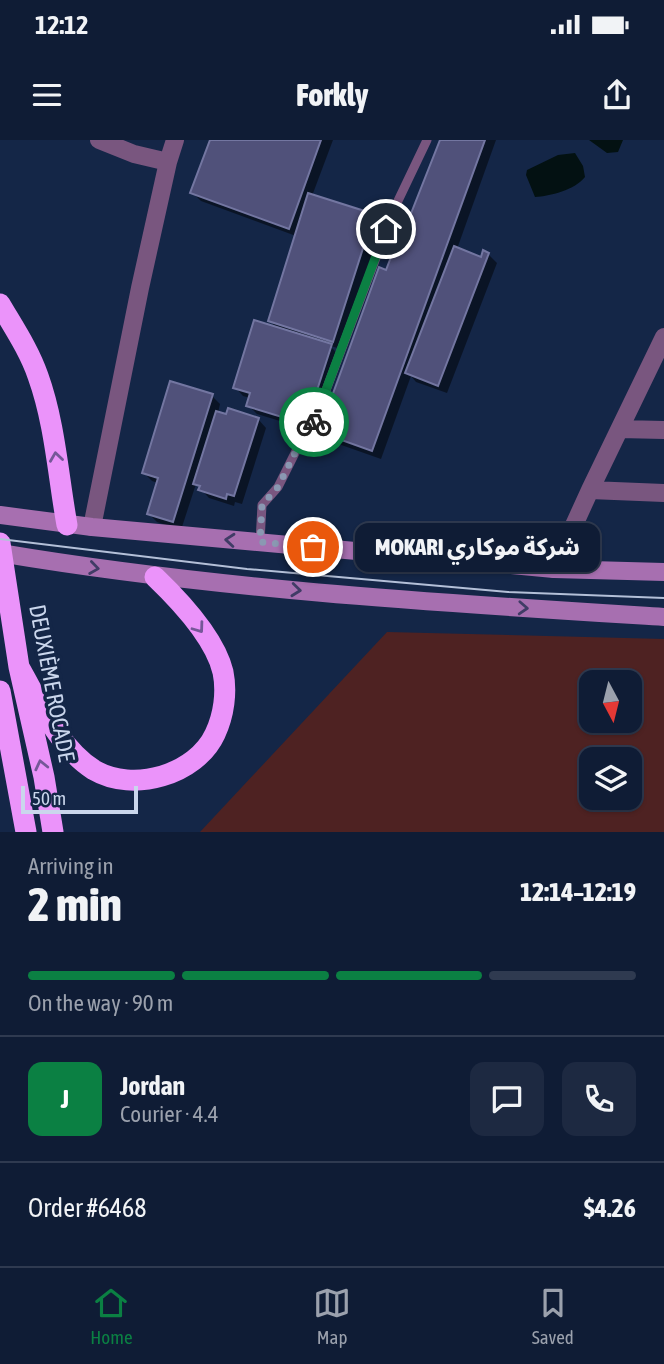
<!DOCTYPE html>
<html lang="en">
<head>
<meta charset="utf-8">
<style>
  :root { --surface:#0f1c35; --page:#1d2941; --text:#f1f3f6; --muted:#9ba1ad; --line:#2f3a50; --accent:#0b8043 }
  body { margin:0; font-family:"Asap Condensed","Noto Sans Arabic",sans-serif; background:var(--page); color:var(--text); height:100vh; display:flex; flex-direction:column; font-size:26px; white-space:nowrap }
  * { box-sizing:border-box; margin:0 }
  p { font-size:23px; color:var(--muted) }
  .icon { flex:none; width:38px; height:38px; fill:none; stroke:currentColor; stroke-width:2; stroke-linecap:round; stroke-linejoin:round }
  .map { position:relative; height:692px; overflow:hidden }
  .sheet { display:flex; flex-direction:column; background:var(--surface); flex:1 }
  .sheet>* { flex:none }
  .needle { width:46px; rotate:173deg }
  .tools { position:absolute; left:579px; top:530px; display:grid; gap:14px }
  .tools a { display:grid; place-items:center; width:63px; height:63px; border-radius:14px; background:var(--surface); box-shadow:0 2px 5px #0004,0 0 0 2px var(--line); font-size:35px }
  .scale { position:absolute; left:21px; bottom:18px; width:117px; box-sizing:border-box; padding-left:7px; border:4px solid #cad6ec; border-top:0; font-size:19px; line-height:24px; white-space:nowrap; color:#cad6ec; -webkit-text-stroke:5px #142647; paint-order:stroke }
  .pin { position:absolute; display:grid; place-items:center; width:60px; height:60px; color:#fff; margin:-30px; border:4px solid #fff; border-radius:50%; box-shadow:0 2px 7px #0007 }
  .courier { position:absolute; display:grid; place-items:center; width:70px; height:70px; margin:-35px; border:5px solid #0b8043; border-radius:50%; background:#fff; color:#222; box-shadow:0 2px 9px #0007 }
  .bubble { position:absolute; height:49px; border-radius:14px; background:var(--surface); box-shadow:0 2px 5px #0004,0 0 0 2px var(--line); font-size:23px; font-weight:800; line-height:49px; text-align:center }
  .head em { font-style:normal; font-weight:800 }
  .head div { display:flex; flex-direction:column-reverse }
  .head { display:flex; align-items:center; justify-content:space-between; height:119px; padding:0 28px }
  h1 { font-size:46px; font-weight:800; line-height:52px }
  .bar { display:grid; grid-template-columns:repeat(4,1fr); gap:10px 7px; align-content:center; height:84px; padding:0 28px }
  .bar i { height:9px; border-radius:5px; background:var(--line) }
  .bar .active { background:var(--accent) }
  .bar p { grid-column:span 4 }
  .line { display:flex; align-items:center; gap:18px; padding:0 28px; border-top:2px solid var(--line) }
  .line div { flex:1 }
  .round { display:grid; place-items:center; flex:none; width:74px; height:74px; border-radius:14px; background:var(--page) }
  .status { display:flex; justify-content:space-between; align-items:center; height:49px; padding:0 35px; background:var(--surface); direction:ltr }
  .status svg { height:19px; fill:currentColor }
  header { display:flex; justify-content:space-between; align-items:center; height:91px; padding:0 28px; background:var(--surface); font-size:32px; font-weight:800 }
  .tab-bar { display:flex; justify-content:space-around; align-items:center; height:98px; border-top:2px solid var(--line); background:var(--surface); font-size:19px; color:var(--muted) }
  .tab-bar a { display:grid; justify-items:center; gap:4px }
  .tab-bar .active { color:var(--accent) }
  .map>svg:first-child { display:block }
  .green { fill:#4e2222; fill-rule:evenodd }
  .water { fill:#031112 }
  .shadow { fill:#0007 }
  .building { fill:#50517a; stroke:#7376a1; stroke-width:2 }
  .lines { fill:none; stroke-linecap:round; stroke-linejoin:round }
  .lane { stroke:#79567f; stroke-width:9 }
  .street { stroke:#79567f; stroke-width:18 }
  .secondary { stroke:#a76fb0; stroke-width:18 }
  .highway { stroke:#eb93fa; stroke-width:21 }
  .tram { stroke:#b4c0d8; stroke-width:2 }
  .oneway { stroke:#755798 }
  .oneway2 { stroke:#403c66 }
  .done { stroke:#8a98b2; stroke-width:7; stroke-dasharray:0 12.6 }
  .route { stroke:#0b8043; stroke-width:9 }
  .labels { text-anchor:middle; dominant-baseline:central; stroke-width:7; stroke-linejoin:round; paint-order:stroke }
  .street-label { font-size:23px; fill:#cad6ec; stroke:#142647 }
</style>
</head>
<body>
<div class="status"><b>12:12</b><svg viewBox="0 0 49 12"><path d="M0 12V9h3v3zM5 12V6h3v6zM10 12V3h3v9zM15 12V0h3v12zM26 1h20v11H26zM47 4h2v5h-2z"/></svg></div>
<header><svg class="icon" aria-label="menu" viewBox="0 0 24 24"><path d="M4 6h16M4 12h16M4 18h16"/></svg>Forkly<svg class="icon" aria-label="share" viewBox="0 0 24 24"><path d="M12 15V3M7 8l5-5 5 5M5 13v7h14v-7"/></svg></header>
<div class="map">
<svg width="664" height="692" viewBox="0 0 664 692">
  <rect width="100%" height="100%" fill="#142647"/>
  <path class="green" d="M387 492 664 499V692H200ZM592 542H630V581H592ZM592 620H630V658H592Z"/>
  <path class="water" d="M589 0H623L618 12 607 13Z
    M575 13 583 26 585 37C575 50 550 56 535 57L526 35 527 30 558 15Z"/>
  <path class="shadow" d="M212 0H333L312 56 373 76 382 84 342 209 330 206 339 215 320 276 308 273 303 288 257 274 248 265 250 258 243 256 235 247 279 190 270 181 296 96 201 61 192 52Z
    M442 0H496L457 109 482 119 488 114 497 123 447 253 416 242 411 236 381 319 330 301 321 292 397 107 390 100 400 98 402 93 396 87 409 83Z
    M212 256 220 264 218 273 258 279 266 288 242 364 235 362 234 366 209 358 196 344 181 390 157 382 149 374 158 343 152 341 144 333Z"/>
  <path class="building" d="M210 0H321L289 89 190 53Z
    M440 0H485L372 311 319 292 379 127 386 130 396 104 388 101 391 93 399 95 403 86 394 87 398 77 408 81Z
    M308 53 374 74 333 202 268 181Z
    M454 106 481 117 483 110 489 113 438 246 405 233Z
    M254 180 332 204 311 269 300 265 295 281 246 266 250 253 233 248Z
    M170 241 213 254 173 382 147 374 158 338 142 333Z
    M228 268 259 278 234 356 227 354 226 359 198 350 200 346 193 344 216 271 226 274Z"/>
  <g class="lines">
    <path class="lane" d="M260 402 262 365 278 347 296 311 314 282 396 65 427 0"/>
    <path class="street" d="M99 0 134 14 168 22
      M620 289 664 290
      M590 350 664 353
      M92 387 140 148 168 22 175 0
      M554 429 590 350 664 197"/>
    <path class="secondary" d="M0 375 92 387 554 429 664 432
      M0 413C220 450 442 463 664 477"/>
    <path class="highway" d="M0 164C14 188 29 210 38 236 55 283 58 335 67 385
      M0 403 19 527 44 637 53 692
      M19 527C39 562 59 608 94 630 133 653 196 635 215 594 224 575 227 552 223 532 215 498 179 460 155 437
      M0 551 26 692"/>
    <path class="tram" d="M0 399 247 429 508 452 664 458"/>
  </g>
  <defs><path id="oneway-chevron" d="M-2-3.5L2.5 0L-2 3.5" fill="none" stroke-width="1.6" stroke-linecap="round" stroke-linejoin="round" transform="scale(1.75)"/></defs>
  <g class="oneway">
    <use href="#oneway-chevron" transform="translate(56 317) rotate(-98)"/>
    <use href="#oneway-chevron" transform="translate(199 488) rotate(54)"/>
    <use href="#oneway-chevron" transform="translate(41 625) rotate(-103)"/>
  </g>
  <g class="oneway2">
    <use href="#oneway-chevron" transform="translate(230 400) rotate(-175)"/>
    <use href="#oneway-chevron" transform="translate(94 428) rotate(8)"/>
    <use href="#oneway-chevron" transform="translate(296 450) rotate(6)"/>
    <use href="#oneway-chevron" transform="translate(523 468) rotate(3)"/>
  </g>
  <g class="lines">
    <path class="done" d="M313 407 260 402 262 365 278 347 296 311 314 282"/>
    <path class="route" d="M314 282 386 89"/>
  </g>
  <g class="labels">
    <g class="street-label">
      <text transform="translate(52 543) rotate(79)">DEUXIÈME ROCADE</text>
    </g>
  </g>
</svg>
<div class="tools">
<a><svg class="needle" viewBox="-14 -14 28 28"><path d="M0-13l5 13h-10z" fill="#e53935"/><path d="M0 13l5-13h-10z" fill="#9ba1ad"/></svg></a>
<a><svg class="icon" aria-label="layers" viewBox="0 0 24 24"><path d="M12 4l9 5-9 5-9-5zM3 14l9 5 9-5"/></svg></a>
</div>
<div class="scale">50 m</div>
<div class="pin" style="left:313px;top:407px;background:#ea580c"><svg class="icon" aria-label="bag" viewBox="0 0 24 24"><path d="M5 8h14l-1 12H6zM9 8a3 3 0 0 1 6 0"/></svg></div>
<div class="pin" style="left:386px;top:89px;background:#1f2937"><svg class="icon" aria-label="home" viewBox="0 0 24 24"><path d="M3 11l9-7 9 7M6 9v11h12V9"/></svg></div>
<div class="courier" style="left:314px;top:282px"><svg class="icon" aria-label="bike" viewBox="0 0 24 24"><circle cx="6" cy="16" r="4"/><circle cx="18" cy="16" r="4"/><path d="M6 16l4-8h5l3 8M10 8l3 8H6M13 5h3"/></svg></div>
<div class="bubble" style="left:355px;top:383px;width:245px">MOKARI شركة موكاري</div>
</div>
<section class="sheet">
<div class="head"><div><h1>2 min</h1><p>Arriving in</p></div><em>12:14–12:19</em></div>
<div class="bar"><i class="active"></i><i class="active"></i><i class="active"></i><i></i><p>On the way · 90 m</p></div>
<div class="line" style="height:126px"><b class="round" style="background:var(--accent);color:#fff">J</b><div><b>Jordan</b><p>Courier · 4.4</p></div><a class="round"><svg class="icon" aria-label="chat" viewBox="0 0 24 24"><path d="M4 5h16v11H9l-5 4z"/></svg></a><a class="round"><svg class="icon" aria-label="phone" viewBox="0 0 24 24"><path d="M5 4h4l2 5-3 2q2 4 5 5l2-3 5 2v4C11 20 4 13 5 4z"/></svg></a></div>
<div class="line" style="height:91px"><div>Order #6468</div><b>$4.26</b></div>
</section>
<nav class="tab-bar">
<a class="active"><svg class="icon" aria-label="home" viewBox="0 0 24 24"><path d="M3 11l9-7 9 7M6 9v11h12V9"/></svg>Home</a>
<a><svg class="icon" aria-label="map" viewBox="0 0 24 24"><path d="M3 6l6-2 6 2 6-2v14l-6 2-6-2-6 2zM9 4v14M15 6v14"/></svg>Map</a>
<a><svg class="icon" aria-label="saved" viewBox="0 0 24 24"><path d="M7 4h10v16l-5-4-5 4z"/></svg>Saved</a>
</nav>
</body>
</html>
